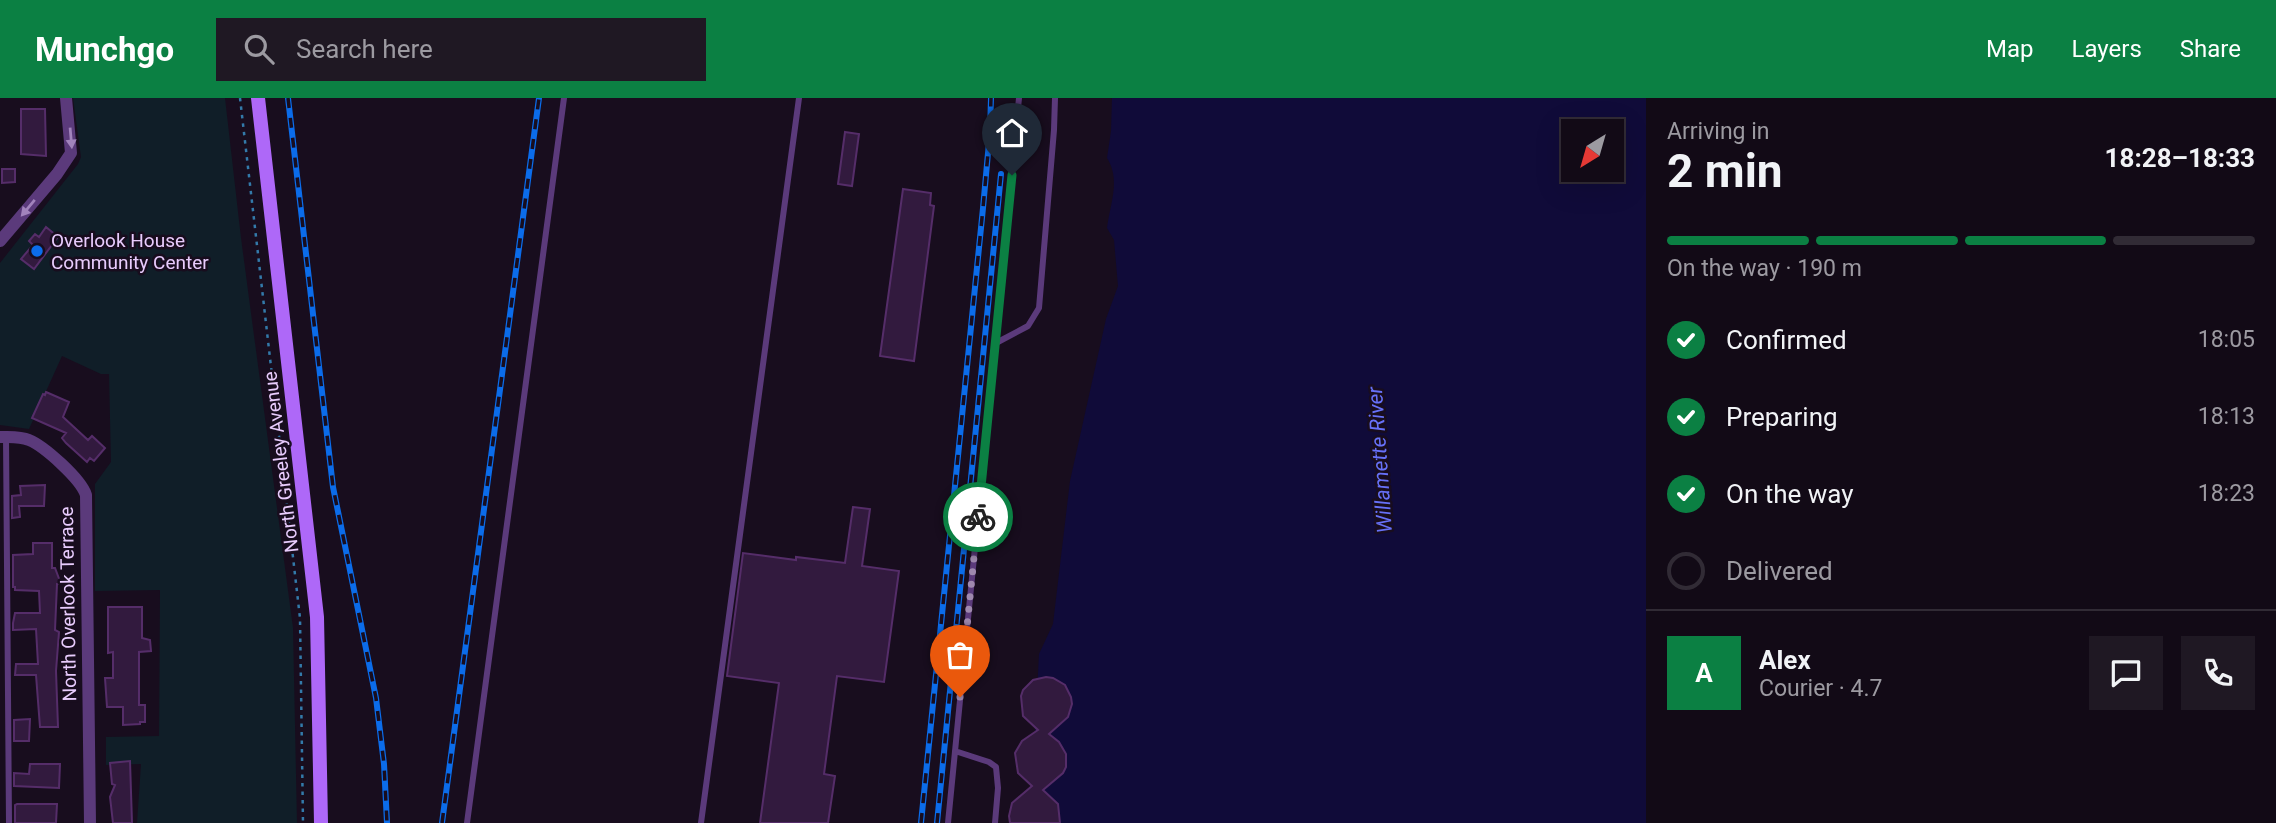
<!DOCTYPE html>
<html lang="en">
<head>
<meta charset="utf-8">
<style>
  :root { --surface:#120a16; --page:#1f1823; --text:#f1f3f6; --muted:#9c9aa1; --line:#312b35; --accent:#0b8043 }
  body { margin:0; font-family:Roboto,sans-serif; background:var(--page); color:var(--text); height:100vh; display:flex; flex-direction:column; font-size:26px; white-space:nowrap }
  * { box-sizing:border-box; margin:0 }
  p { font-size:23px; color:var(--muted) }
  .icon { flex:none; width:38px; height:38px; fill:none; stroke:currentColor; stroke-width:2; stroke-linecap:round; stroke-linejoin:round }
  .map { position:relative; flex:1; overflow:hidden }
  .sheet { display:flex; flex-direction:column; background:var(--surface); width:630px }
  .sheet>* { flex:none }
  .needle { width:46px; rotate:217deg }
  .fabs { position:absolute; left:1561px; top:21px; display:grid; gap:14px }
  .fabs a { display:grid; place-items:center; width:63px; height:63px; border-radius:0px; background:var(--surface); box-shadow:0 7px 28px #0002,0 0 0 2px var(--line); font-size:35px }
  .pin { position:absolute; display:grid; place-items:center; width:60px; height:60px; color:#fff; margin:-72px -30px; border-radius:50% 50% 50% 0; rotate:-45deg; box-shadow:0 0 7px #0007 }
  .pin .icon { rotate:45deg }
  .courier { position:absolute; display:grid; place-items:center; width:70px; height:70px; margin:-35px; border:5px solid #0b8043; border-radius:50%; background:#fff; color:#222; box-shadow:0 2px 9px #0007 }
  .overview em { font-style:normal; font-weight:700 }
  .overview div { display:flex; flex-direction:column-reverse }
  .overview { display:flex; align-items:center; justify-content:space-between; height:119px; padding:0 21px }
  h1 { font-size:46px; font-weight:700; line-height:52px }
  .bar { display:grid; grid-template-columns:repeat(4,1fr); gap:10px 7px; align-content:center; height:84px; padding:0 21px }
  .bar i { height:9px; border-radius:5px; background:var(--line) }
  .bar .on { background:var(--accent) }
  .bar p { grid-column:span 4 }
  .line { display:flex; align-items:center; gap:18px; padding:0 21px; border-top:2px solid var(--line) }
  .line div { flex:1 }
  .round { display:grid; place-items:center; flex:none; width:74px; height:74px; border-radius:0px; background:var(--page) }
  ol { padding:0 21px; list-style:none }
  li { display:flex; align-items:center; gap:21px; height:77px }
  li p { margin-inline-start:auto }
  li .icon { padding:7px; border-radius:50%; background:var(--accent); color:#fff; stroke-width:4 }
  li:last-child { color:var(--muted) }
  li i { width:38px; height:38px; border:4px solid var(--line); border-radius:50% }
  header { display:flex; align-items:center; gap:42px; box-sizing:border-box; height:98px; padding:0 35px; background:var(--accent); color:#fff }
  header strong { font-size:33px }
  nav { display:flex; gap:38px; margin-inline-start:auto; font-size:24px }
  .search { width:490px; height:63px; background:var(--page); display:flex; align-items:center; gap:18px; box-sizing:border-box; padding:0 24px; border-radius:0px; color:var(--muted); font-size:26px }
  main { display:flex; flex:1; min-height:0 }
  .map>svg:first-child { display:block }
  .green { fill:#101e28 }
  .water { fill:#100b39; fill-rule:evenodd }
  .building { fill:#321a3e; stroke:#552d69; stroke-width:2 }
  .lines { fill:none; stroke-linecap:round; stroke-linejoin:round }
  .path { stroke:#337aaa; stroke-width:2.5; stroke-dasharray:3.5 5; stroke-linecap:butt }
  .service { stroke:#5b3a7b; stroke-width:6 }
  .minor { stroke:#5b3a7b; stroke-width:12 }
  .secondary { stroke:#ae68f8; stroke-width:14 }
  .rail-casing { stroke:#0b6cea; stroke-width:6 }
  .rail { stroke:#180d1e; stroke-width:3.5; stroke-dasharray:10; stroke-linecap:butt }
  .oneway { fill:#a283bc }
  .done { stroke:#9f89af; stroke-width:7; stroke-dasharray:0 12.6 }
  .route { stroke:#0b8043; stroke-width:9 }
  .poi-dot { fill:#0b6cea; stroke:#180d1e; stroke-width:2.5 }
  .labels { text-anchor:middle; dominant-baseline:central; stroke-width:5; stroke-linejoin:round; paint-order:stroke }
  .poi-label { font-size:19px; fill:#e8ccfd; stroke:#180d1e; text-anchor:start }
  .street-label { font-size:19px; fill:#e8ccfd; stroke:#180d1e }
  .water-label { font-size:21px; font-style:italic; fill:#6771f8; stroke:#180d1e }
</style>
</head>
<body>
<header>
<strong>Munchgo</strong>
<div class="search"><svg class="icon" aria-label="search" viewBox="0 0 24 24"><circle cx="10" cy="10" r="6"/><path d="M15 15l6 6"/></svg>Search here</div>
<nav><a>Map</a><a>Layers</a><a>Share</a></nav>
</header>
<main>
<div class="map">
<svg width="1646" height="725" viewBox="0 0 1646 725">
  <rect width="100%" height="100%" fill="#180d1e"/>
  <path class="green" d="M73 0H225L241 140 293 530 297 725H137L141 666 106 667V639L159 638 160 492 95 493V386L111 364 109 276H101L62 258 29 331 0 327V165L78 66 81 59Z"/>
  <path class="water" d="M1112 0H1646V725H1036L1033 672 1039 556 1053 526 1070 383 1106 221 1118 188 1114 142 1107 130C1110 106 1121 82 1107 60L1111 33ZM1573 33H1612V72H1573Z"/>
  <path class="building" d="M21 11H45L46 58 21 56Z
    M845 34 859 36 852 88 838 86Z
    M2 71H15V84L2 85Z
    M903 91 931 95 930 107 934 108 914 263 880 258Z
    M46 129 58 139 34 171 21 161 33 147 29 143 35 136 39 139Z
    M46 294 69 304 63 319 88 342 92 338 105 350 94 363 90 360 87 364 66 345 62 340 66 335 32 320 43 296 45 297Z
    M45 387 44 408H19L20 419 12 420V398L21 397 20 388Z
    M853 409 870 411 862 468 899 473 884 584 837 578 824 676 835 678 828 725H760L779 585 727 578 743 455 796 462V459L845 465Z
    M33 445H52V470H55L61 486H57L55 532 59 534 56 573 58 629H40L36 577H15L16 566H38L36 531 13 532V525L15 515H40L39 493 15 492V489H13V457L33 456Z
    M108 509H142V540L150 542 151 553 139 554V607H145V624H140V626L123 627V609H107L105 580H113V554L108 555Z
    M1046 579 1053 580 1065 587 1071 599 1072 606 1068 619 1049 636 1059 644 1066 656V669L1063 675 1043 692 1058 706 1060 725H1010L1009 718 1012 705 1032 688 1018 675 1015 655 1022 643 1038 632 1023 618 1021 598 1023 592 1033 582Z
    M30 621 29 643H14V622Z
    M130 663 132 725H113L110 699 115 687 112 686 110 665Z
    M30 666H60L59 690 14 688V675L29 676Z
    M17 706H57L56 725H15V707Z"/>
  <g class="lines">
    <path class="path" d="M240 0 300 520 303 725"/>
    <path class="service" d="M996 245 1028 228 1039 210 1054 32 1055 0
      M6 339 9 725
      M955 653 989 664 996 669 998 690 995 725
      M467 725 564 0
      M701 725 799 0
      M948 725 1019 0"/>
    <path class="minor" d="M0 143 57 76 71 55 66 0
      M0 339C10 339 20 338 29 342 44 348 81 381 86 397L90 725"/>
    <path class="secondary" d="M258 0 317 519 321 725"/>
    <defs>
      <path id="rail" d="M288 0 333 389 376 600 384 666 387 725
        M442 725 539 0
        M921 725 983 110 990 33 991 0
        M937 725 1001 76"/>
    </defs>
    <use href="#rail" class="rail-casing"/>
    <use href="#rail" class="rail"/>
  </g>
  <defs><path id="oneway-solid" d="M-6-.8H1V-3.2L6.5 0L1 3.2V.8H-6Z" transform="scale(1.75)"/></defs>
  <g class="oneway">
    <use href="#oneway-solid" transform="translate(71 40) rotate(85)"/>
    <use href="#oneway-solid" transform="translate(28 110) rotate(130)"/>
  </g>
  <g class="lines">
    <path class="done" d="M960 599 978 419"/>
    <path class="route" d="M978 419 1012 77"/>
  </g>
  <circle class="poi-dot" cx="37" cy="153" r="7"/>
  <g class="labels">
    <g class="poi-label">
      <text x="51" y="142">Overlook House<tspan x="51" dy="22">Community Center</tspan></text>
    </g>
    <g class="street-label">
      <text transform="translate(281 364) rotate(-97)">North Greeley Avenue</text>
      <text transform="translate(68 506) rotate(-91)">North Overlook Terrace</text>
    </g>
    <g class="water-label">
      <text transform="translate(1380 362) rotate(-94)">Willamette River</text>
    </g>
  </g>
</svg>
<div class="fabs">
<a><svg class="needle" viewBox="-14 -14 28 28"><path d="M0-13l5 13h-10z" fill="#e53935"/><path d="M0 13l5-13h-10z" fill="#9c9aa1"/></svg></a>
</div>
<div class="pin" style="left:960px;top:599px;background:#ea580c"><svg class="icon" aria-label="bag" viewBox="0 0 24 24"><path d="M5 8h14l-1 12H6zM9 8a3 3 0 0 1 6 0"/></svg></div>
<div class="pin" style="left:1012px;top:77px;background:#1f2937"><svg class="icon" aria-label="home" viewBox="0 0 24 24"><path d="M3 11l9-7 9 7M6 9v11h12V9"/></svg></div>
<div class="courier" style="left:978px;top:419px"><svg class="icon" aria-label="bike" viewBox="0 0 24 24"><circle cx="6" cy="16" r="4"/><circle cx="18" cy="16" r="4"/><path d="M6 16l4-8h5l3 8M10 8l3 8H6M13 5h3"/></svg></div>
</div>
<section class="sheet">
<div class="overview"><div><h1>2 min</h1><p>Arriving in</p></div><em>18:28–18:33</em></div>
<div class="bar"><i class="on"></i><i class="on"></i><i class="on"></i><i></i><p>On the way · 190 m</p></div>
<ol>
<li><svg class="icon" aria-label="check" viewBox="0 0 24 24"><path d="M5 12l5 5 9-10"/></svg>Confirmed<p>18:05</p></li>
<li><svg class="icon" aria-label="check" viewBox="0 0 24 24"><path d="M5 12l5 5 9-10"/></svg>Preparing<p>18:13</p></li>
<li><svg class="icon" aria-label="check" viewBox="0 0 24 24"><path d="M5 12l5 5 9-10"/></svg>On the way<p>18:23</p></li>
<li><i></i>Delivered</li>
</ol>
<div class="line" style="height:126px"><b class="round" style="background:var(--accent);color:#fff">A</b><div><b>Alex</b><p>Courier · 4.7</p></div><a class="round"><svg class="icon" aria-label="chat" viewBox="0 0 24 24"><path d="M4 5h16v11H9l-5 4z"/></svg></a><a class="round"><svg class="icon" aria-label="phone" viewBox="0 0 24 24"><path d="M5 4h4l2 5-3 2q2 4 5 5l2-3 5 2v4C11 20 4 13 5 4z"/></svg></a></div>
</section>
</main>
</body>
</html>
